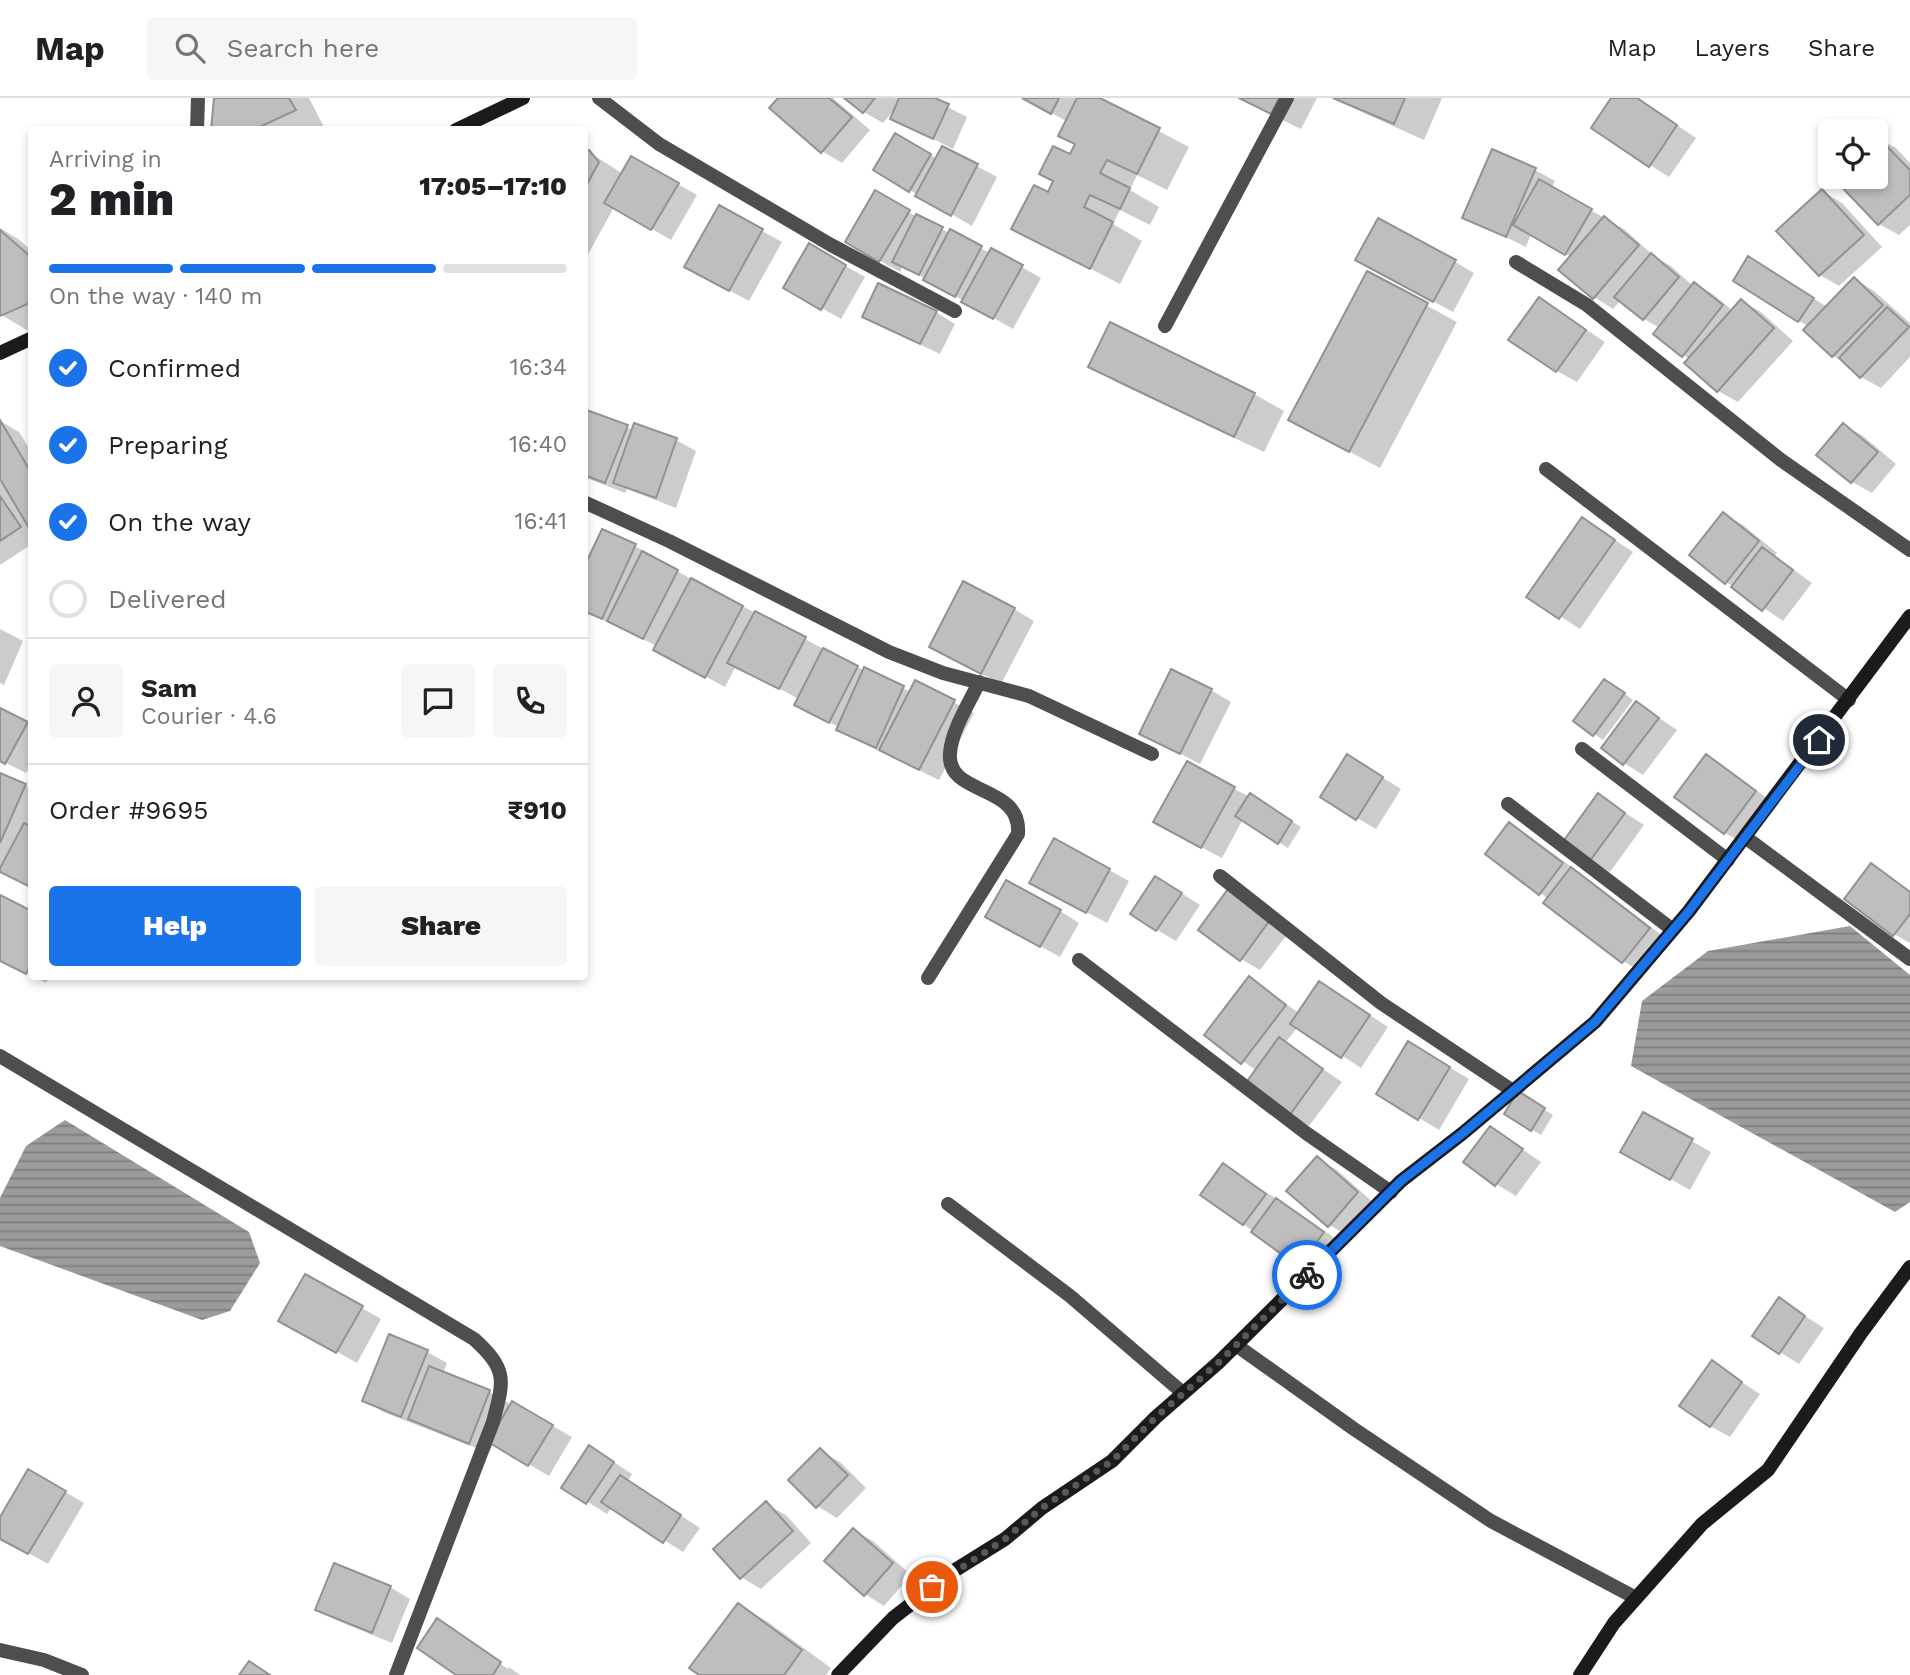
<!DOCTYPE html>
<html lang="en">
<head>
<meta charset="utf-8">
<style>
  :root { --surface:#fff; --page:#f6f6f6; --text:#202124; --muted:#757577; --line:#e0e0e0; --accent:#1a73e8 }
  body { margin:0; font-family:"Work Sans",sans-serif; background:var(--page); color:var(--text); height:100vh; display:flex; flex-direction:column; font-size:26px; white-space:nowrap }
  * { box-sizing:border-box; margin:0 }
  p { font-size:23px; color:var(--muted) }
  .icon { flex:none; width:38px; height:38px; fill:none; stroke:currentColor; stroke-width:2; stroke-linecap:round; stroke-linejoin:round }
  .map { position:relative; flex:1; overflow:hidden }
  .panel { position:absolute; left:28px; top:28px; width:560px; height:854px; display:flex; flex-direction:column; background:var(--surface); border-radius:7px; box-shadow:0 4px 10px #0003 }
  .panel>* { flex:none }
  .tools { position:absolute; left:1818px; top:21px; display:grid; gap:14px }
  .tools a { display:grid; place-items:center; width:70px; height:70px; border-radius:7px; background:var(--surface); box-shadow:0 4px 10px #0003; font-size:35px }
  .pin { position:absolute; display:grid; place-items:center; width:60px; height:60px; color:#fff; margin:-30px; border:4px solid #fff; border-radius:50%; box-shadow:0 2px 7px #0007 }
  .courier { position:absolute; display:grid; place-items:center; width:70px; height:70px; margin:-35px; border:5px solid #1a73e8; border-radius:50%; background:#fff; color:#222; box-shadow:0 2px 9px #0007 }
  .headline em { font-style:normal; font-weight:800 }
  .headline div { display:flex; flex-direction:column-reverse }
  .headline { display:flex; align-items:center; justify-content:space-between; height:119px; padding:0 21px }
  h1 { font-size:46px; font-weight:800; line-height:52px }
  .bar { display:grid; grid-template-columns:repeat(4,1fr); gap:10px 7px; align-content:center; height:84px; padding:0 21px }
  .bar i { height:9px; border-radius:5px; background:var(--line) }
  .bar .active { background:var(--accent) }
  .bar p { grid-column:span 4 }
  .line { display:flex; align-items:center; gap:18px; padding:0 21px; border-top:2px solid var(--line) }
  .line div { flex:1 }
  .round { display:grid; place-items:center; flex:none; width:74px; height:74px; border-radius:7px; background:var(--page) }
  ol { padding:0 21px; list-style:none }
  li { display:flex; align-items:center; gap:21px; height:77px }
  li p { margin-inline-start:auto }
  li .icon { padding:7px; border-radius:50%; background:var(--accent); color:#fff; stroke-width:4 }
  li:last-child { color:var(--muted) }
  li i { width:38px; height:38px; border:4px solid var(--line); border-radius:50% }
  .primary-button { display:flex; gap:14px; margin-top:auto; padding:14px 21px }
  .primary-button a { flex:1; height:80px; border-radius:7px; background:var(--accent); color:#fff; font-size:28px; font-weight:800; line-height:80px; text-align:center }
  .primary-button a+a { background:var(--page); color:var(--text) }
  header { display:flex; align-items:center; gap:42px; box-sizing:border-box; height:98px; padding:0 35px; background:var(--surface); border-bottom:2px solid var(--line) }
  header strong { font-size:33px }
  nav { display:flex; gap:38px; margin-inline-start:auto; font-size:24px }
  .search { width:490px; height:63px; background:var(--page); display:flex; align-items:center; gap:18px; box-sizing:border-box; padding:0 24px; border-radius:7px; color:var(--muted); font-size:26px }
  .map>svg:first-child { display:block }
  .water { fill:url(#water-rules) }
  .shadow { fill:#0003 }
  .building { fill:#bebebe; stroke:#929292; stroke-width:2 }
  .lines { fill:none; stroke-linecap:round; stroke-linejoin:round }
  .street { stroke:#4e4e4e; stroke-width:14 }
  .secondary { stroke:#1b1b1b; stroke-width:14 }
  .done { stroke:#595959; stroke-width:7; stroke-dasharray:0 12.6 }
  .route { stroke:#1a73e8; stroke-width:9 }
</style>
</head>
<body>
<header>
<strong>Map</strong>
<div class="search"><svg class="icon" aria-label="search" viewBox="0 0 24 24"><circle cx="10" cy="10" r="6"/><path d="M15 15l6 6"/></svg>Search here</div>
<nav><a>Map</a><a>Layers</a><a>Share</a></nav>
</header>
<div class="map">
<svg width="1910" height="1577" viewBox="0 0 1910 1577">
  <defs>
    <pattern id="water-rules" width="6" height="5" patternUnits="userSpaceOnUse" patternTransform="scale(1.75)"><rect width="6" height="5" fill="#9c9c9c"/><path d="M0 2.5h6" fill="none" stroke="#7d7d7d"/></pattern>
  </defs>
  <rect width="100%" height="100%" fill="#fff"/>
  <path class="water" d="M1850 828 1910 877V1104L1895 1114 1631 968 1642 903 1708 853Z
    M65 1022 249 1134 260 1165 230 1213 202 1222 0 1148V1100L26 1048Z"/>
  <path class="shadow" d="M216 0H309L324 29 319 32H212Z
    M780 0H833L870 32 842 65 822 53Z
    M847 0H930L967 19 953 51 892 20 895 11 883 25 864 14Z
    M1024 0H1096L1189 49 1167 92 1137 77 1130 92 1159 109 1150 127 1120 112 1113 126 1142 143 1120 186 1014 131 1049 97 1077 47 1068 24Z
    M1237 0H1317L1301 31Z
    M1331 0H1442L1424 42Z
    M1614 0H1637L1696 40 1669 79 1650 67Z
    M896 37 937 61 943 50 997 79 972 128 875 72Z
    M1876 39 1896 50 1910 65V127L1899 137 1879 126 1834 79H1876Z
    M589 54 623 76 632 60 697 97 671 142 614 109 584 164V56Z
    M1535 72 1555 83 1551 90 1624 131 1656 160 1671 168 1693 188 1695 186 1714 197 1733 213 1742 203 1761 214 1793 243 1738 304 1718 293 1687 265 1690 261 1683 257 1660 230 1644 221 1621 202 1613 211 1594 199 1571 159 1531 136 1526 149 1465 119Z
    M1822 93 1842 105 1882 149 1839 188 1820 177Z
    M875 95 917 119 990 155 992 152 1041 180 1013 231 903 168 900 174 847 144Z
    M719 109 782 144 749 203 706 180Z
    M0 130 18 141 32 153 30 234 0 216Z
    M810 148 865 179 841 221 786 190Z
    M1455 164 1474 175 1453 214 1377 173Z
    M1769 172 1827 209 1855 181 1874 193 1910 225V259L1881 290 1861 279 1849 267 1833 258 1806 232 1809 229 1735 182Z
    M1368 176 1457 224 1380 370 1290 322Z
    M1540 201 1605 244 1577 284 1557 273Z
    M936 214 955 226 940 256 884 229Z
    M1090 269 1254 296 1284 313 1264 354 1120 286Z
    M584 312 633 332 676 342 696 353 676 410 627 391 625 395 584 379Z
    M0 323 19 334 32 355V446L0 467V384L6 387 0 377Z
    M1843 327 1863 338 1896 366 1872 395 1852 384 1818 356Z
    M1723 416 1743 427 1777 455 1775 458 1812 485 1783 523 1726 484Z
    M1583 421 1633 454 1580 531 1529 498Z
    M603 433 635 448 655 459 654 461 865 573 911 594 916 584 974 615 939 682 858 643 838 631 839 629 816 618 799 601 736 568 725 589 675 562 657 548 584 513Z
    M1014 511 1034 523 1001 586 951 560Z
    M0 531 23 543 4 587 0 585Z
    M1614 588 1633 602 1603 642 1575 623Z
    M1211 592 1231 604 1200 666 1141 635Z
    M1637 605 1677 632 1643 677 1624 665Z
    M0 612 32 628V665L26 675 0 662Z
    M1707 658 1726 670 1775 706 1745 746 1725 735 1676 699Z
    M1367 670 1401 691 1376 731 1357 720Z
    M0 676 32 691V729L10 779 0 775Z
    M1234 691 1259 703 1301 729 1288 750 1243 721 1222 760 1175 735Z
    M1598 697 1644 727 1610 774 1590 763Z
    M1509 726 1529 738 1591 783 1668 842 1643 875 1623 863 1546 804 1549 801 1540 795Z
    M1055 742 1129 783 1107 825 1051 795Z
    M1871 767 1910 793V845L1894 836Z
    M1175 791 1200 807 1176 843 1157 832Z
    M1229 793 1289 834 1260 872 1241 861Z
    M0 799 32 815V878L0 862Z
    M1060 813 1079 825 1060 859 1007 830Z
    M33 878H50L46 885Z
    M1249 881 1299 915 1339 897 1388 929 1361 970 1298 929 1285 945 1342 984 1309 1028 1290 1016 1257 973 1206 937Z
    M1408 945 1469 981 1439 1032 1378 995Z
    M1519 996 1553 1017 1541 1037 1506 1016Z
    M1644 1016 1711 1054 1690 1092 1623 1054Z
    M1491 1030 1541 1064 1516 1098 1496 1086Z
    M1317 1061 1337 1072 1376 1107 1349 1138 1329 1127Z
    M1224 1068 1296 1113 1343 1146 1320 1178 1300 1167 1243 1126Z
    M1779 1202 1824 1230 1799 1266 1780 1254Z
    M362 1210 381 1221 357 1265 281 1222Z
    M389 1239 427 1254 447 1265 443 1276 490 1294 512 1307 513 1305 572 1339 549 1378 493 1345 489 1355 383 1314 364 1302Z
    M1712 1265 1760 1296 1730 1339 1710 1328Z
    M820 1352 840 1364 866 1390 837 1420 817 1408Z
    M609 1361 632 1376 628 1383 700 1430 683 1454 612 1409 607 1416 564 1389Z
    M29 1373 84 1405 48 1466 0 1439V1423Z
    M766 1406 786 1417 811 1445 761 1491 741 1479Z
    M853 1432 873 1443 911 1477 884 1508 865 1496Z
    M390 1489 410 1501 392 1545 336 1522 317 1511Z
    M739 1507 768 1524 831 1570 826 1577H702Z
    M438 1522 508 1571 509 1569 520 1577H460Z"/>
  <path class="building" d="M214 0H289L296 12 253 32H211Z
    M778 0H829L852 19 821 55 769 10Z
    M844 0H875L863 15Z
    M899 0H935L949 6 933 41 890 21Z
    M1022 0H1059L1051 16Z
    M1077 0H1100L1160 30 1137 76 1107 62 1100 75 1130 90 1120 111 1090 97 1084 109 1113 124 1090 171 1011 131 1034 87 1048 94 1053 83 1039 76 1053 48 1070 56 1075 46 1058 38Z
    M1239 0H1279L1271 16Z
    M1333 0H1405L1394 26Z
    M1611 0H1637L1677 27 1649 69 1591 30Z
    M895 35 931 56 909 94 873 72Z
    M1876 37 1910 72V97L1878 127 1832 79H1876Z
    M942 48 978 66 951 118 915 98Z
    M1492 51 1536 70 1506 139 1462 120Z
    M589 52 599 64 584 92V54Z
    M631 58 679 85 651 132 604 105Z
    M1539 81 1592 111 1565 157 1513 127Z
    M1822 91 1864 137 1819 178 1776 133Z
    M875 92 910 112 879 164 845 144Z
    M719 107 763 131 729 193 684 169Z
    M916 116 943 129 919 177 892 164Z
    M1604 118 1639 147 1593 201 1558 172Z
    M1378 120 1456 162 1433 204 1355 162Z
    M950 131 982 148 955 199 923 182Z
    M0 132 32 160V204L0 218Z
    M809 145 846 167 821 212 783 190Z
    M991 150 1023 167 993 221 961 204Z
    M1651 155 1679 179 1643 222 1614 199Z
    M1748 158 1814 200 1798 224 1733 183Z
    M1367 173 1428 205 1349 354 1288 322Z
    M1854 179 1883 207 1832 259 1803 232Z
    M1694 184 1723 207 1682 259 1653 236Z
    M878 185 937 213 920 246 862 219Z
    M1539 199 1586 232 1556 274 1508 242Z
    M1741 201 1774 230 1717 294 1684 265Z
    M1887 209 1909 229 1860 280 1839 260Z
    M1110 224 1255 295 1234 339 1088 269Z
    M584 311 628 327 605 385 584 377Z
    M0 322 32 376V435L0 381Z
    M634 325 677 340 656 400 613 385Z
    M1843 325 1878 354 1851 385 1816 357Z
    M0 398 21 429 0 443Z
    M1723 414 1759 443 1725 486 1689 457Z
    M1582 419 1615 442 1559 521 1526 499Z
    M602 431 636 446 602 521 584 513V469Z
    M1762 449 1793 472 1762 513 1731 489Z
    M642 453 678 472 643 541 607 523Z
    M691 480 743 508 705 580 653 552Z
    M963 483 1015 510 981 576 929 549Z
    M755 513 806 539 779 591 727 565Z
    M823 550 858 568 829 625 794 607Z
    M864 569 904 588 876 650 836 632Z
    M1171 571 1212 591 1180 656 1139 636Z
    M1604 581 1625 595 1593 638 1573 623Z
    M915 582 955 602 919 672 879 652Z
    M1636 603 1659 620 1623 667 1601 650Z
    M0 610 28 624 5 666 0 663Z
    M1347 656 1383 679 1356 722 1320 699Z
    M1706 656 1756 693 1724 736 1674 699Z
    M1187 663 1235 689 1201 750 1153 724Z
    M0 675 26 686 0 745Z
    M1250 695 1292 723 1278 746 1235 718Z
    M1598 695 1625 715 1589 764 1562 745Z
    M1509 724 1563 765 1539 797 1485 756Z
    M24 725 32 729V790L0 774V770Z
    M1054 740 1110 771 1086 815 1029 785Z
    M1871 765 1910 794V816L1893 838 1844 801Z
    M1571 769 1650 830 1622 865 1543 805Z
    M1155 778 1182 795 1156 833 1130 816Z
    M1006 782 1061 812 1040 849 985 819Z
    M1228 791 1270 822 1240 863 1198 832Z
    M0 797 32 813V865L26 876 0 863Z
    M1249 878 1286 907 1241 966 1204 937Z
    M1319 883 1370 917 1341 960 1290 926Z
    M1279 939 1323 971 1289 1018 1245 986Z
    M1408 943 1450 969 1418 1022 1376 996Z
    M1518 993 1545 1010 1531 1033 1504 1016Z
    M1643 1014 1693 1041 1670 1082 1620 1054Z
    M1490 1028 1523 1051 1495 1088 1463 1064Z
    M1317 1058 1358 1094 1328 1129 1286 1093Z
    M1223 1065 1266 1096 1243 1127 1200 1097Z
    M1276 1100 1324 1134 1299 1169 1251 1134Z
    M305 1176 363 1208 336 1255 278 1223Z
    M1779 1199 1805 1218 1779 1256 1752 1238Z
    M389 1236 428 1252 401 1319 362 1303Z
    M1712 1262 1742 1284 1710 1329 1679 1308Z
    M429 1268 490 1292 469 1346 408 1321Z
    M512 1303 553 1327 528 1368 488 1344Z
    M589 1347 614 1364 586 1406 561 1390Z
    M820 1350 848 1377 816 1410 788 1382Z
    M28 1371 66 1393 28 1456 0 1441V1419Z
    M620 1377 681 1417 663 1445 601 1404Z
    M766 1403 793 1433 740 1481 713 1451Z
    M853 1430 893 1465 864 1498 824 1463Z
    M334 1465 391 1488 372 1535 315 1512Z
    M738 1505 802 1552 784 1577H699L689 1570Z
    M437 1520 501 1564 493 1577H456L417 1550Z
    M249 1563 270 1577H239Z"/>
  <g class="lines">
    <path class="street" d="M599 0 659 46 831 147 955 213
      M197 32 198 0
      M1516 164 1587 207 1781 362 1910 452
      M1165 228 1287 0
      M1546 371 1849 602
      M584 404 669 443 889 554 943 575 1029 598 1152 656
      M1582 651 1728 762
      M1508 706 1673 832
      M1745 739 1910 861
      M1220 778 1381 905 1513 993
      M1079 862 1306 1035 1391 1094
      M928 880 1018 736C1022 685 946 699 950 655 952 631 969 606 979 584
      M0 958 474 1241C508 1272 504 1282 493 1324L396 1577
      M948 1106 1070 1198 1183 1295
      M1236 1247 1354 1331 1491 1423 1636 1500
      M0 1552 44 1562 82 1577"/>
    <path class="secondary" d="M456 32 523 0
      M0 255 32 240
      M838 1577 893 1520 952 1474 1005 1441 1042 1410 1112 1363 1156 1319 1218 1265 1401 1083 1463 1035 1595 924 1689 813 1910 518
      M1580 1577 1614 1525 1702 1426 1768 1372 1861 1235 1910 1169"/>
  </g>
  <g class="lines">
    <path class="done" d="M932 1489 1005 1441 1042 1410 1112 1363 1156 1319 1218 1265 1307 1177"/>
    <path class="route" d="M1307 1177 1401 1083 1463 1035 1595 924 1689 813 1819 642"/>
  </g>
</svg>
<div class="tools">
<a><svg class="icon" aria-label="locate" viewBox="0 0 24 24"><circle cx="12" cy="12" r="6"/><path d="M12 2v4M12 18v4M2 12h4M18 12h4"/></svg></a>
</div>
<div class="pin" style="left:932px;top:1489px;background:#ea580c"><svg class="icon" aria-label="bag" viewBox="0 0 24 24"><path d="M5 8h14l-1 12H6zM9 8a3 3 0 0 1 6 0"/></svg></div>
<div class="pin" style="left:1819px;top:642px;background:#1f2937"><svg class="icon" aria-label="home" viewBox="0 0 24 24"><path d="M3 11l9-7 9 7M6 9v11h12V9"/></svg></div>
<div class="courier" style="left:1307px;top:1177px"><svg class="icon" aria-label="bike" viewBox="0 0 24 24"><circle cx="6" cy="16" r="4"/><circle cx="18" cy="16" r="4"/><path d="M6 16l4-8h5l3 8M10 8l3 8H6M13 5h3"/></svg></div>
<section class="panel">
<div class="headline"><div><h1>2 min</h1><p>Arriving in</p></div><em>17:05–17:10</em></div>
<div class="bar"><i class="active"></i><i class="active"></i><i class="active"></i><i></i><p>On the way · 140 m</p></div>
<ol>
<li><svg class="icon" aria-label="check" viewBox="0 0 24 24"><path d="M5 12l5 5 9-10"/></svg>Confirmed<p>16:34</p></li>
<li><svg class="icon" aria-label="check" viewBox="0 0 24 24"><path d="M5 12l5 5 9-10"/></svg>Preparing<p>16:40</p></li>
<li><svg class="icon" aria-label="check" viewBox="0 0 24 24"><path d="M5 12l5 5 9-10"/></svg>On the way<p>16:41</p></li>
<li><i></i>Delivered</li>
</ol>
<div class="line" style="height:126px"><a class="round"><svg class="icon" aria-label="person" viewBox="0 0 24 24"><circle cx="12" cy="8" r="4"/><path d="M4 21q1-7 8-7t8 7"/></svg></a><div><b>Sam</b><p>Courier · 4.6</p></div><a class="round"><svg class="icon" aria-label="chat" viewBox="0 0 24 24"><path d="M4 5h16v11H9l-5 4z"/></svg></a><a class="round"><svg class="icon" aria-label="phone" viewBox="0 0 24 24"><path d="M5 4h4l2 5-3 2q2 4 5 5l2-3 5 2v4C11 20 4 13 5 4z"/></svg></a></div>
<div class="line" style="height:91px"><div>Order #9695</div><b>₹910</b></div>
<div class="primary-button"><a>Help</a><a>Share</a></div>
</section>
</div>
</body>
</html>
